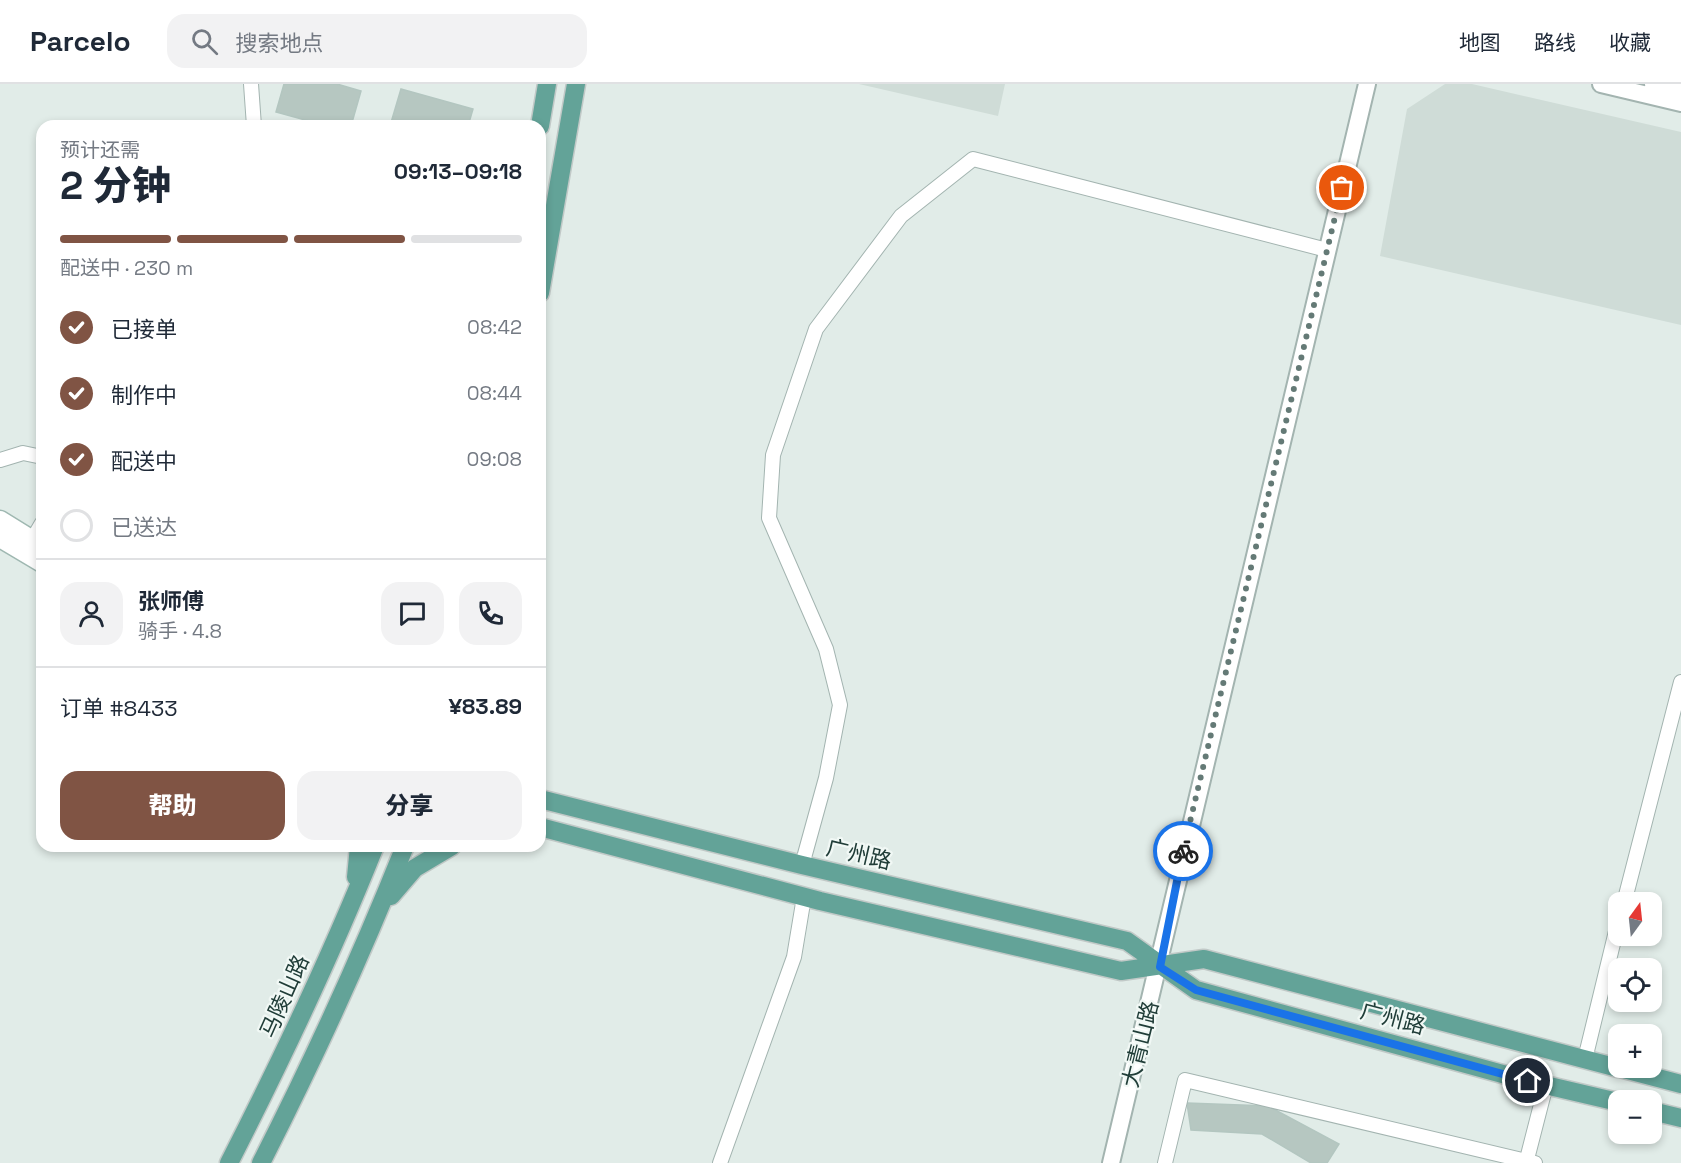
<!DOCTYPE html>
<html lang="zh">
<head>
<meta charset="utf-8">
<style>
  :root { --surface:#fff; --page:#f2f2f3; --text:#1f2937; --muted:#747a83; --line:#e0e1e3; --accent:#805444 }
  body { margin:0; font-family:"Space Grotesk","Noto Sans SC",sans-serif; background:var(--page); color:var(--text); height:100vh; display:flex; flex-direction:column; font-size:22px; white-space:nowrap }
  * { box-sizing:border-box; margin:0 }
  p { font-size:20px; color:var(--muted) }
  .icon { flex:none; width:33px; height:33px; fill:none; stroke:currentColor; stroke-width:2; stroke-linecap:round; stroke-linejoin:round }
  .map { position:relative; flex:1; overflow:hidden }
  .side { position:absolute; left:36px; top:36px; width:510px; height:732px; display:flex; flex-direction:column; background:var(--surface); border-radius:18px; box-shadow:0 3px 9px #0003 }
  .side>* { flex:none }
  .needle { width:39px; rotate:15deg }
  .fabs { position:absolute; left:1608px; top:808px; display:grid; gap:12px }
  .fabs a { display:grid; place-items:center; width:54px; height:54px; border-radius:12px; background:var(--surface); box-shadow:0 3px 9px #0003; font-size:30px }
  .pin { position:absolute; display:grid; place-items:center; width:51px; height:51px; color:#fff; margin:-26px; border:3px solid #fff; border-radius:50%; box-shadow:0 2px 6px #0007 }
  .courier { position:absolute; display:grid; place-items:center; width:60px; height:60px; margin:-30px; border:4px solid #1a73e8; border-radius:50%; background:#fff; color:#222; box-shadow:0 2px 8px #0007 }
  .overview em { font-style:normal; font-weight:800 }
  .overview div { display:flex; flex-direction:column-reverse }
  .overview { display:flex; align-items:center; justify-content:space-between; height:102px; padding:0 24px }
  h1 { font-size:39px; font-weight:800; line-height:45px }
  .bar { display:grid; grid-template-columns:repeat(4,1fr); gap:9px 6px; align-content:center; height:72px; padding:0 24px }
  .bar i { height:8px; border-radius:4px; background:var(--line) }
  .bar .active { background:var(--accent) }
  .bar p { grid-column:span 4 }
  .line { display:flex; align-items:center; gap:15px; padding:0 24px; border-top:2px solid var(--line) }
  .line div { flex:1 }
  .round { display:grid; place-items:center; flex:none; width:63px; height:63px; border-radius:18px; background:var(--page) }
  ol { padding:0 24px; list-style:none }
  li { display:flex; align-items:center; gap:18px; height:66px }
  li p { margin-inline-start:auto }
  li .icon { padding:6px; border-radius:50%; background:var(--accent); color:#fff; stroke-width:4 }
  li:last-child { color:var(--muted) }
  li i { width:33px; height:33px; border:3px solid var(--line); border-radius:50% }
  .action { display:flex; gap:12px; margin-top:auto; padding:12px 24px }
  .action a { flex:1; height:69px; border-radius:18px; background:var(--accent); color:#fff; font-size:24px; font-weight:800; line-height:69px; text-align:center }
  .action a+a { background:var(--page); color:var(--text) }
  header { display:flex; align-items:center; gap:36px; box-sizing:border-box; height:84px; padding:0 30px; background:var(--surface); border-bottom:2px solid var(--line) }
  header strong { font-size:28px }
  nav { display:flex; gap:33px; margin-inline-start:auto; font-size:21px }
  .search { width:420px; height:54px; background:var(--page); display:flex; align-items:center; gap:15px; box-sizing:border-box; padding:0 21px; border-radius:18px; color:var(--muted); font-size:22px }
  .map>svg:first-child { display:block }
  .built { fill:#cfdcd7 }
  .building { fill:#b6c7c1; stroke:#b3c6c0; stroke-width:1.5 }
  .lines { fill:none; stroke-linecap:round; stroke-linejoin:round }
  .minor-casing { stroke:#a3b4b0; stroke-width:16 }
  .tertiary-casing { stroke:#a3b4b0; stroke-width:20 }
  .secondary-casing { stroke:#9fb8b1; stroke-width:21 }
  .primary-casing { stroke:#c1c9c7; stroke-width:21 }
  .minor { stroke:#fff; stroke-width:14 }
  .tertiary { stroke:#fff; stroke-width:16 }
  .secondary { stroke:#fff; stroke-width:18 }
  .primary { stroke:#63a398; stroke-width:18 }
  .done { stroke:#647a76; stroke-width:6; stroke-dasharray:0 10.8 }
  .route { stroke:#1a73e8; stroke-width:8 }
  .labels { text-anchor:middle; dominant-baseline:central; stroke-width:4.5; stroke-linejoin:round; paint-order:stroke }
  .street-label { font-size:22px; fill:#203d38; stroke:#f1f8f5 }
</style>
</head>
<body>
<header>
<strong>Parcelo</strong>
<div class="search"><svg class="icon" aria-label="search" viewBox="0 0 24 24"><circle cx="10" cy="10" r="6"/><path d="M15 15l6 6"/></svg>搜索地点</div>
<nav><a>地图</a><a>路线</a><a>收藏</a></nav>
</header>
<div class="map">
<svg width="1681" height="1079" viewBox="0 0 1681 1079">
  <rect width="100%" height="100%" fill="#e1ece8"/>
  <path class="built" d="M859 0H1005L998 32Z
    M1445 0H1472L1681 48V241L1380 172 1407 25Z"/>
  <path class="building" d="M284 0H337L361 7 351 42H327L276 28Z
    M401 5 473 25 468 42H390Z
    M1187 1019 1268 1022 1339 1060 1327 1079H1311L1262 1050 1191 1046Z"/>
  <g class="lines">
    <defs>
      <path id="minor" d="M251 0 254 42
        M0 376 23 369 42 373
        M32 456 42 439
        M802 781 826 694 840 621 826 565 769 434 773 371 816 245 901 132 973 75 1327 166
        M1624 819 1681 598
        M1585 975 1618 839
        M720 1079 794 873 804 813
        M1165 1079 1185 996 1535 1079
        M1526 1079 1546 1001"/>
      <path id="tertiary" d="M1601 0 1681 19
        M1653 0 1681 7
        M1111 1079 1367 0"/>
      <path id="secondary" d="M0 436 42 462
        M0 454 42 479"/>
      <path id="primary" d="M540 42 547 0
        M540 209 576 0
        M540 715 802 781 1127 857 1196 906 1528 997 1618 1018
        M540 743 820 817 1121 887 1204 875 1618 984
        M356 793 359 762
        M391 812 415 784 452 762
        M1620 984 1681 1000
        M1652 1027 1681 1034
        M229 1079C282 975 332 870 375 762
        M261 1079C314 975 362 870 405 762"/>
    </defs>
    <use href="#minor" class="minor-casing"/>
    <use href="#tertiary" class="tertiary-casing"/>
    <use href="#secondary" class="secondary-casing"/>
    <use href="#primary" class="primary-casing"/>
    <use href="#minor" class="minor"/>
    <use href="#tertiary" class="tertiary"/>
    <use href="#secondary" class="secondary"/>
    <use href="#primary" class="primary"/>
  </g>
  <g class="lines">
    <path class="done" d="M1183 767 1342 104"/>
    <path class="route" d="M1183 767 1160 883 1196 906 1528 997"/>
  </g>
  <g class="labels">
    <g class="street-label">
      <text transform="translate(859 770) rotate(13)">广州路</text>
      <text transform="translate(284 912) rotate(-66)">马陵山路</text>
      <text transform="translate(1393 934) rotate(15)">广州路</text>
      <text transform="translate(1140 960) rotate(-76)">大青山路</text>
    </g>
  </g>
</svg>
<div class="fabs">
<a><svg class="needle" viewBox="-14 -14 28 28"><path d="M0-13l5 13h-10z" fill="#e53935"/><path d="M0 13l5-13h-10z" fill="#747a83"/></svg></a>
<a><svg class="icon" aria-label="locate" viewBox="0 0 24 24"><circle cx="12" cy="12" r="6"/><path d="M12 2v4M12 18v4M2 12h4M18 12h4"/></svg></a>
<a>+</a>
<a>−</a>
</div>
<div class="pin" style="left:1342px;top:104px;background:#ea580c"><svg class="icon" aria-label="bag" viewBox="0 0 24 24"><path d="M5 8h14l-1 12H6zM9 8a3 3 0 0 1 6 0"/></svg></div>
<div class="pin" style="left:1528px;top:997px;background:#1f2937"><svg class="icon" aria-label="home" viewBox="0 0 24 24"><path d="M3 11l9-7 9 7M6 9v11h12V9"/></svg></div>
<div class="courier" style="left:1183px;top:767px"><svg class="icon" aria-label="bike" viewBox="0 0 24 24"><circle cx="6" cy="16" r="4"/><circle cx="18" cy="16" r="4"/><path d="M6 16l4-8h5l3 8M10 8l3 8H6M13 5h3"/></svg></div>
<section class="side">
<div class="overview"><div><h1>2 分钟</h1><p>预计还需</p></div><em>09:13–09:18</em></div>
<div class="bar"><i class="active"></i><i class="active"></i><i class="active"></i><i></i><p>配送中 · 230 m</p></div>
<ol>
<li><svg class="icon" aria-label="check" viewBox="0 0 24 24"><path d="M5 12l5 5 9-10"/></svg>已接单<p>08:42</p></li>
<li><svg class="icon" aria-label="check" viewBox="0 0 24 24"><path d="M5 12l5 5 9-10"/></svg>制作中<p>08:44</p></li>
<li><svg class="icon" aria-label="check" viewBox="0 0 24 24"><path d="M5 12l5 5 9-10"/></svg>配送中<p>09:08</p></li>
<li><i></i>已送达</li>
</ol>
<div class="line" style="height:108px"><a class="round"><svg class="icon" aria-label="person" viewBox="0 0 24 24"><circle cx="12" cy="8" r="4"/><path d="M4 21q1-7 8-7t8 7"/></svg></a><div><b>张师傅</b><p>骑手 · 4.8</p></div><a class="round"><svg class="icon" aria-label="chat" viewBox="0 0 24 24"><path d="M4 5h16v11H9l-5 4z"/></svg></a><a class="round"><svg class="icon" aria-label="phone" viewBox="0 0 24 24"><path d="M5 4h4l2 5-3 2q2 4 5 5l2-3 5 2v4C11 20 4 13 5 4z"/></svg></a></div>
<div class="line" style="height:78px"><div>订单 #8433</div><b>¥83.89</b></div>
<div class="action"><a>帮助</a><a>分享</a></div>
</section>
</div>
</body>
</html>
